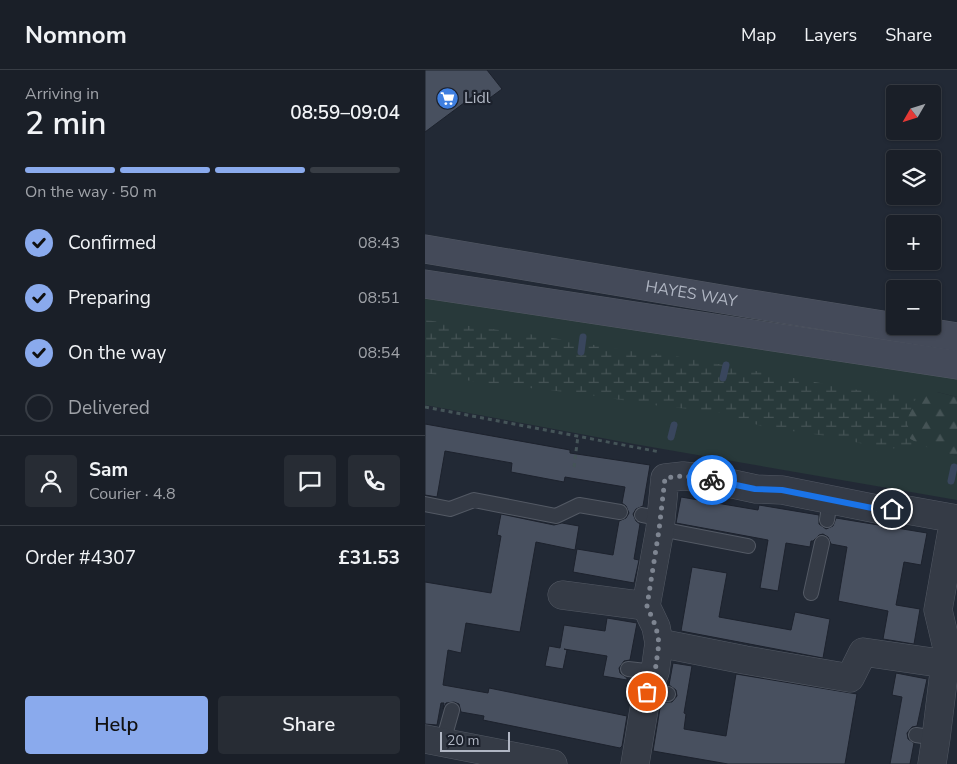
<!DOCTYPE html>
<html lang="en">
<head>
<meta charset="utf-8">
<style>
  :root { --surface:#1a1f28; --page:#272c34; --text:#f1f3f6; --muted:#9fa2a8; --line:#383d45; --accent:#8aaaed }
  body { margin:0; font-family:"Nunito Sans",sans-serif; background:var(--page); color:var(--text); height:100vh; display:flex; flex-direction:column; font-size:19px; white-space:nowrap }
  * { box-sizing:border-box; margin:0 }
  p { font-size:16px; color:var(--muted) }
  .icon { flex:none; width:28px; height:28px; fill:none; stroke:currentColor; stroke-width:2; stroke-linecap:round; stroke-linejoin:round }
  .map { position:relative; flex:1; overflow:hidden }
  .panel { display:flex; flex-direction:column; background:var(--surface); width:425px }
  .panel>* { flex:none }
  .needle { width:32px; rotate:231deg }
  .buttons { position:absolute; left:461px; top:15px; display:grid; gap:10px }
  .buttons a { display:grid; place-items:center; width:55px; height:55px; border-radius:5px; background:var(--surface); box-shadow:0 1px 4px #0004,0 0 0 1px var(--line); font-size:25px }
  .scale { position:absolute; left:15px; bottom:12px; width:70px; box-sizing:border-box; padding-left:5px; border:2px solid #b0b6c3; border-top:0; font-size:14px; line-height:18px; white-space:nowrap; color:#b0b6c3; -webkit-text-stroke:4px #1b202b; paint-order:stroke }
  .pin { position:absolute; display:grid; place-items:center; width:42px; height:42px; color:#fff; margin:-21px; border:2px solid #fff; border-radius:50%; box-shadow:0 1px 5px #0007 }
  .courier { position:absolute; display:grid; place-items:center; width:50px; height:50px; margin:-25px; border:4px solid #1a73e8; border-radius:50%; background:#fff; color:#222; box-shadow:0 1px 6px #0007 }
  .head em { font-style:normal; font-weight:600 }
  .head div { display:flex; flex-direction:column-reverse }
  .head { display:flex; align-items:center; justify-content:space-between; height:85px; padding:0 25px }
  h1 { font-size:32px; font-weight:600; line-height:38px }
  .bar { display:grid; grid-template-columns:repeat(4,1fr); gap:8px 5px; align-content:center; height:60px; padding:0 25px }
  .bar i { height:6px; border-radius:4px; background:var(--line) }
  .bar .active { background:var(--accent) }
  .bar p { grid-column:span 4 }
  .line { display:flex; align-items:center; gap:12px; padding:0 25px; border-top:1px solid var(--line) }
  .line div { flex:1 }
  .round { display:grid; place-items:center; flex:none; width:52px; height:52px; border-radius:5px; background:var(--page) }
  ol { padding:0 25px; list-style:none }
  li { display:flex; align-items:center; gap:15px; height:55px }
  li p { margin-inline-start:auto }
  li .icon { padding:5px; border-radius:50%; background:var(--accent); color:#111; stroke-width:4 }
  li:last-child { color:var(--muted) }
  li i { width:28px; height:28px; border:2px solid var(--line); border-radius:50% }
  .cta { display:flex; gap:10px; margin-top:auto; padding:10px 25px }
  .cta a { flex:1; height:58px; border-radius:5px; background:var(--accent); color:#111; font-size:20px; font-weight:600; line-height:58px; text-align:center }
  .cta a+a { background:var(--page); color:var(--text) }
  header { display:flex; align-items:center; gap:30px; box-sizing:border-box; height:70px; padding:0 25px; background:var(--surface); border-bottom:1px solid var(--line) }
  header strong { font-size:24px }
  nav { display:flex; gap:28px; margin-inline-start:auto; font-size:18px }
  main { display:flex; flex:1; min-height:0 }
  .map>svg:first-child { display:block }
  .green { fill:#28393a }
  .forest { fill:url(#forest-firs) }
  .wetland { fill:url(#wetland-marsh) }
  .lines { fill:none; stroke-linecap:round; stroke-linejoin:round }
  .stream { stroke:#39465d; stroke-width:7 }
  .building { fill:#48505f; stroke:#1d222d }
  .lane-casing { stroke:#535964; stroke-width:16 }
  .street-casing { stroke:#535964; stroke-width:29 }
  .secondary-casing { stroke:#535964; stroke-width:29 }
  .path { stroke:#455458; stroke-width:3; stroke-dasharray:4 4; stroke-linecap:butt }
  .lane { stroke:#353b46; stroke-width:14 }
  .street { stroke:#353b46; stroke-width:28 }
  .secondary { stroke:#444a59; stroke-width:28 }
  .done { stroke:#7e8591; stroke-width:5; stroke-dasharray:0 9 }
  .route { stroke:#1a73e8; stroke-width:6 }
  .labels { text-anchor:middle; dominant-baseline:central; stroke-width:4.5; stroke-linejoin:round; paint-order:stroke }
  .poi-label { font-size:16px; fill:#b0b6c3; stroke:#1b202b; text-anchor:start }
  .street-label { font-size:16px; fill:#b0b6c3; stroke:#1b202b }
</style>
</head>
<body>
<header>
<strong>Nomnom</strong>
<nav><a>Map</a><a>Layers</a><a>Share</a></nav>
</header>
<main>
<section class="panel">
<div class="head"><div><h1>2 min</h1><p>Arriving in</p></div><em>08:59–09:04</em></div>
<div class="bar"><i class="active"></i><i class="active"></i><i class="active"></i><i></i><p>On the way · 50 m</p></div>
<ol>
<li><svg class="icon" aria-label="check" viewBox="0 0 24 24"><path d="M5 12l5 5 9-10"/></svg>Confirmed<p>08:43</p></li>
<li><svg class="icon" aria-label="check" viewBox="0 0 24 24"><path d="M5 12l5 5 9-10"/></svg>Preparing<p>08:51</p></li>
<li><svg class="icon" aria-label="check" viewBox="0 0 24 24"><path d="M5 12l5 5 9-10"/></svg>On the way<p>08:54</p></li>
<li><i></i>Delivered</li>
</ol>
<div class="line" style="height:90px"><a class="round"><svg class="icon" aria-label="person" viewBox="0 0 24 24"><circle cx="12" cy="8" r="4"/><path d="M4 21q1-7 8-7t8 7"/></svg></a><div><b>Sam</b><p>Courier · 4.8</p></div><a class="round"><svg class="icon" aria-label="chat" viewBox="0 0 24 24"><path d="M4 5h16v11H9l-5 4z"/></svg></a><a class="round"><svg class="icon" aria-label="phone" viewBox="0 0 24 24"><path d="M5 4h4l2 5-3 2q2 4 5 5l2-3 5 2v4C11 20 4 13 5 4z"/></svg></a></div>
<div class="line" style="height:65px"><div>Order #4307</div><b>£31.53</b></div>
<div class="cta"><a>Help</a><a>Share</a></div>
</section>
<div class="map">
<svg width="532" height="694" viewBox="0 0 532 694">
  <defs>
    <pattern id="forest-firs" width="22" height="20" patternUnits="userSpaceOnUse" patternTransform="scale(1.25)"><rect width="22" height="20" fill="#28393a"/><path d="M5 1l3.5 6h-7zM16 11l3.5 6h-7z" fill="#455355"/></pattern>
    <pattern id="wetland-marsh" width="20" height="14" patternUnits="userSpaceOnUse" patternTransform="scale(1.25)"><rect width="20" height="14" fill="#28393a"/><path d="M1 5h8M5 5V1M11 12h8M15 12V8" fill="none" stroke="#455355"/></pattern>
  </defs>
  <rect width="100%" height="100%" fill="#222935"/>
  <path class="green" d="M0 221 532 308V327L512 322 523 383 532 386V430L209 374 0 335Z"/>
  <path class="forest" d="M512 322 532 327V386L498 376 485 369 482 349 492 326Z"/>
  <path class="wetland" d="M0 250 104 264 181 277 255 287 433 320 492 326 482 349 485 369 498 376 460 379 409 367 339 357 290 341 242 337 158 324 52 312 0 303Z"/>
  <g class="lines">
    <path class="stream" d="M156 282 158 267
      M298 308 301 295
      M246 367 249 355
      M526 411 529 397"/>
  </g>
  <path class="building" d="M0 0H62L77 19 58 33 51 24 0 62Z
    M0 354 145 380V383L225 395 218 436 211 439 208 444 211 451 215 454 209 489 214 490 209 513 148 502 152 479 188 485 194 451 201 448 204 443 201 436 197 433 200 417 140 407 139 412 86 402 87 393 20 381 12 427 0 425Z
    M256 427 333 440 334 435 394 445V454L401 459 408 456 411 448 502 463 496 495 479 492 471 535 495 539 489 574 458 569 463 541 413 531 422 477 406 474 403 467 398 464 394 465 388 471H386L385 477 361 473 353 521 335 518 343 470 251 453Z
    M76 444 129 455 137 453 154 456 150 480 111 472 95 562 41 553 36 583 23 580 18 615 63 623 64 618 202 646 197 676 195 678 58 650 59 646 36 642 34 634 29 632 21 633 18 639 19 633H16L12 655 0 654V512L66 523 76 466 72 465Z
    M267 497 302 503 294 547 366 560 370 542 405 549 398 588 256 561Z
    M182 548 212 553 205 590 199 591 194 598 195 603 202 608V610L178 606 182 586 139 579 142 580 138 599 120 596 124 576 135 578 139 555 180 561Z
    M248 593 267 596 259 643 261 644 259 659 301 666 311 604 432 624 420 694H303L228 681 236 632H247L252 626 251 620 244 615Z
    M471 603 502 609 492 656 487 657 482 663 483 669 489 673 485 694H465L477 627 467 625Z"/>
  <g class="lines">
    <defs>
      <path id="lane" d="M0 434 25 439 49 430 131 446 154 435 195 442
        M217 445 236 449
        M402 450 405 430
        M235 459 323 476
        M386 523 397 473
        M203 599 230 602
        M222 621 243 624
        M491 665 511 668
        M18 672 27 640"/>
      <path id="street" d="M137 525 221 536
        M234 573 320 590 425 608 438 582 521 594
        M0 669 128 694
        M210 694 222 621 230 602 234 573 231 557 221 536 235 459 240 408 258 406 280 408 331 419 357 420 452 439 482 440 532 449
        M507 694 511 668 522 578 513 540 529 449"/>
      <g id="secondary">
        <path id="s1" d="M0 179 320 233 532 267"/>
        <path d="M0 214 532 295"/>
      </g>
    </defs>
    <use href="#lane" class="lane-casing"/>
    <use href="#street" class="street-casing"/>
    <use href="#secondary" class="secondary-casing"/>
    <path class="path" d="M0 337 235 382
      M149 397 153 366"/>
    <use href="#lane" class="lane"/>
    <use href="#street" class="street"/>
    <use href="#secondary" class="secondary"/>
  </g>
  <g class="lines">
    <path class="done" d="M222 622 230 602 234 573 231 557 222 536 234 460 240 408 258 406 287 410"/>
    <path class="route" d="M287 410 330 419 357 420 452 439H467"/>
  </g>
  <defs>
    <symbol id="supermarket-disc" viewBox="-11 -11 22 22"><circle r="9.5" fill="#3f7fe0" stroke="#1b202b"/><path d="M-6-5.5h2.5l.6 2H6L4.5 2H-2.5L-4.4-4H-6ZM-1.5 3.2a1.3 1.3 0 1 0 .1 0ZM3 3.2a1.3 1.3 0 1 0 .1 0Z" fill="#fff"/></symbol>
  </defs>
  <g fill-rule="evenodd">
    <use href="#supermarket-disc" x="10" y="16" width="25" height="25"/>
  </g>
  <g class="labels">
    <g class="poi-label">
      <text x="39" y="28">Lidl</text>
    </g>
    <g class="street-label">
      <text stroke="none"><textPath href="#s1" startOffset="270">HAYES WAY</textPath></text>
    </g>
  </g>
</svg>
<div class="buttons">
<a><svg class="needle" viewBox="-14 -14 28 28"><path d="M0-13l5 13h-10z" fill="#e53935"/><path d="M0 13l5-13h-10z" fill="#9fa2a8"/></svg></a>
<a><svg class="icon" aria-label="layers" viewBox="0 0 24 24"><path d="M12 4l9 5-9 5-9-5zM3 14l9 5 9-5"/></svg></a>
<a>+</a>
<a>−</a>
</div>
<div class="scale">20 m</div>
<div class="pin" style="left:222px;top:622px;background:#ea580c"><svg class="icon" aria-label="bag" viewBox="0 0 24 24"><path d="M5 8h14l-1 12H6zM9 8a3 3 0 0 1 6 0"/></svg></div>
<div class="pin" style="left:467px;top:439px;background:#1f2937"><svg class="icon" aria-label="home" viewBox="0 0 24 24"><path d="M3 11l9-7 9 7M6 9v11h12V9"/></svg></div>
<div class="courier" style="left:287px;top:410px"><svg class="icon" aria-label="bike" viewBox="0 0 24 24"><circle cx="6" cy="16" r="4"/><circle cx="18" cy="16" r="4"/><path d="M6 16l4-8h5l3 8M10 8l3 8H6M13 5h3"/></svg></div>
</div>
</main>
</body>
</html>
